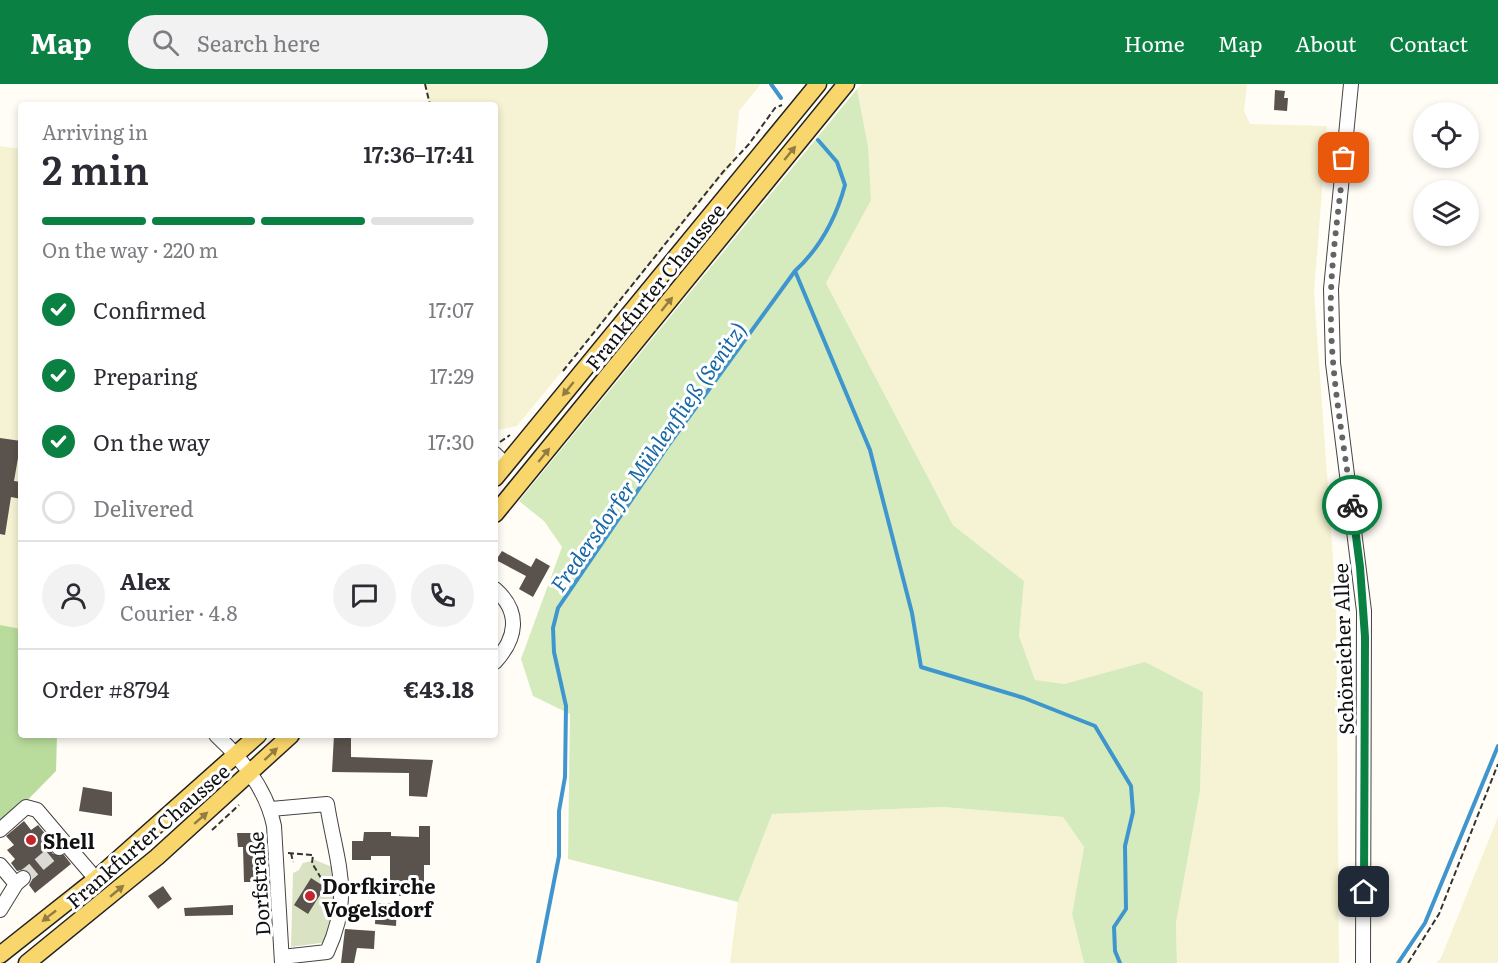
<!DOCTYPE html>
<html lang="en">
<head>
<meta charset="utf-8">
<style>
  :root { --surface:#fff; --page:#f2f2f3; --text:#2b2b33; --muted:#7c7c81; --line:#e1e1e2; --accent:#0b8043 }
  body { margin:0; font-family:Literata,serif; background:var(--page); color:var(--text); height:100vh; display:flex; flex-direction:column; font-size:22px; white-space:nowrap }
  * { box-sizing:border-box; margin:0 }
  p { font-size:20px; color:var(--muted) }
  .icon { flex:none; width:33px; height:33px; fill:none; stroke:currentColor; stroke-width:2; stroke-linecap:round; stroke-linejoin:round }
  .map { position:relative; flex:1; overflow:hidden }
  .panel { position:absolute; left:18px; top:18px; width:480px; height:636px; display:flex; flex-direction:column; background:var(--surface); border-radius:6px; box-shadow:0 3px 9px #0003 }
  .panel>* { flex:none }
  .buttons { position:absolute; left:1413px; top:18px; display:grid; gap:12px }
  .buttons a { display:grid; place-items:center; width:66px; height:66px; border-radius:50%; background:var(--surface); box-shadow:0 3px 9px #0003; font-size:30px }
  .pin { position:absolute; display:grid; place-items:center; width:51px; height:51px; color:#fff; margin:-26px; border-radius:12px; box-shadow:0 3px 9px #0006 }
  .courier { position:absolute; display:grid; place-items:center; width:60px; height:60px; margin:-30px; border:4px solid #0b8043; border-radius:50%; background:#fff; color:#222; box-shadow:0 2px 8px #0007 }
  .head em { font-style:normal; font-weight:600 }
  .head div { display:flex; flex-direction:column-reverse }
  .head { display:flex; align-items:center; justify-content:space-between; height:102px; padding:0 24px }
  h1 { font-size:39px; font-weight:600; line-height:45px }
  .bar { display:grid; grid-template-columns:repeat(4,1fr); gap:9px 6px; align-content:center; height:72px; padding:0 24px }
  .bar i { height:8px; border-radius:4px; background:var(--line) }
  .bar .on { background:var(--accent) }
  .bar p { grid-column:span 4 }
  .line { display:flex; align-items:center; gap:15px; padding:0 24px; border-top:2px solid var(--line) }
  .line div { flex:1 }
  .round { display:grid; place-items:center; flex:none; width:63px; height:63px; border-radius:32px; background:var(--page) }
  ol { padding:0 24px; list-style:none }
  li { display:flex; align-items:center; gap:18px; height:66px }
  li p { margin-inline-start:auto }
  li .icon { padding:6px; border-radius:50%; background:var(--accent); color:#fff; stroke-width:4 }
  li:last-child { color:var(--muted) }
  li i { width:33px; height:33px; border:3px solid var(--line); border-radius:50% }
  header { display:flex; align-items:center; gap:36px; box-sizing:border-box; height:84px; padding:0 30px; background:var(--accent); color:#fff }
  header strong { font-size:28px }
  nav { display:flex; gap:33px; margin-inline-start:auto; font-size:21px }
  .search { width:420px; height:54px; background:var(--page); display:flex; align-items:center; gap:15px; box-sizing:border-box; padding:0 21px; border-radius:33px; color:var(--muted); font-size:22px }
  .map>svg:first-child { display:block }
  .farmland { fill:#f6f3d4 }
  .green { fill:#d5ebbd }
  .forest { fill:#b9dc9c }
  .cemetery { fill:#d9e3c4 }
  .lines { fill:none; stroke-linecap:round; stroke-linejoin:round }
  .stream { stroke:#3f96cf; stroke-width:4 }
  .building { fill:#5a524d }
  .minor-tunnel { stroke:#dbdad3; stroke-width:14; stroke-dasharray:14 7; stroke-linecap:butt }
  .minor-casing { stroke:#444; stroke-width:16 }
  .major-casing { stroke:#222; stroke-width:19 }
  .path { stroke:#333; stroke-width:2; stroke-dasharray:6 3; stroke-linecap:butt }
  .minor { stroke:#fff; stroke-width:14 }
  .major { stroke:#f9d66b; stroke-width:16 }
  .oneway { fill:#917d42 }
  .done { stroke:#646461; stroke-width:6; stroke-dasharray:0 10.8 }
  .route { stroke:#0b8043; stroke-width:8 }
  .poi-dot { fill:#c4262e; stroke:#fff; stroke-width:2 }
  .labels { text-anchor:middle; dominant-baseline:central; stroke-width:6; stroke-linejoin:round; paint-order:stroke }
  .street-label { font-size:20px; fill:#111; stroke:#fff }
  .poi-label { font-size:20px; font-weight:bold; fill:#111; stroke:#fff; text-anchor:start }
  .water-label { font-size:21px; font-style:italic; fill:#1768a6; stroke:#fff }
</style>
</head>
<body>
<header>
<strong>Map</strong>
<div class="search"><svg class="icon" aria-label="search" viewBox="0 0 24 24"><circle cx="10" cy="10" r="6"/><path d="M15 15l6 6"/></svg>Search here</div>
<nav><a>Home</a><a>Map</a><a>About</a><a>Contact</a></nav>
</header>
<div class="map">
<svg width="1498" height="879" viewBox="0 0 1498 879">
  <rect width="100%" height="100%" fill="#fffdf5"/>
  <path class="farmland" d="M426 0H761L739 27 734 78 517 342 498 346 495 331V21H429Z
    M862 0H1247L1244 27 1250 40 1327 42 1314 209 1336 515 1339 879H1177L1176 839 1200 707 1203 608 1145 579 1064 600 1035 597 1019 552 1024 497 953 441 826 199 844 164 868 62 857 5Z
    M0 62 21 65V545L0 541Z
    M943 723 1063 733 1084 763 1072 830 1084 879H730L738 818 772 730Z
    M1498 733V879H1436L1441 874Z"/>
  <path class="green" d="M857 5 868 62 871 116 826 199 953 441 1024 497 1019 552 1035 596 1064 600 1145 578 1203 608 1200 707 1176 839 1177 879H1084L1072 830 1084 763 1063 733 943 723 772 730 738 818 568 775 570 630 533 612 521 575 562 463 544 437 519 417Z"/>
  <path class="forest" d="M0 541 21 545V651H57L56 687 0 744Z"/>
  <path class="cemetery" d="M315 776 337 785 341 816 327 858 291 863 293 789 299 786 303 779Z"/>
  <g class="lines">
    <path class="stream" d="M771 0 781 14
      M795 187 870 366 912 529 921 583 1024 614 1095 642 1131 702 1133 728 1125 762 1126 825 1114 843 1115 867 1120 879
      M538 879 559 772V727L565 693 566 622 554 568 553 544 558 524 670 359 795 187C821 163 836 134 845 101L837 78 818 56
      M1398 879 1425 839 1498 662"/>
  </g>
  <path class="building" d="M1275 6 1285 7 1284 14H1288L1287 27 1274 26Z
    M0 354 21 357 14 397 21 398V415L11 413 5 451 0 450Z
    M502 467 531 483 536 474 550 482 533 513 519 505 526 492 496 476Z
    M334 651H351V673L433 676 427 713 409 712V689L332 688Z
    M83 703 112 708V732L79 727Z
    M24 737 31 746 38 741 52 758 50 765 53 770 64 771 71 780 35 809 29 801 32 796 30 789 25 785 17 787 11 779 15 775 7 766 14 761 6 752Z
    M419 742H430V781H424V812H390V772H371V776H352V757H363L364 748H391V752L419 753Z
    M237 749H259L260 787 267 786V798H244L243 763H238Z
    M311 794 325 803 308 830 294 821Z
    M163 802 172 815 158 825 148 812Z
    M376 819 397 820 396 842 375 840Z
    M233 821V831L185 832 184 824Z
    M345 845 375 847 374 865 357 864 354 879H341Z"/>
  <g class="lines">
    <path class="minor-tunnel" d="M23 794 59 764"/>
    <defs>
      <path id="minor" d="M1351 0 1331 205 1333 279 1364 527 1363 879
        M495 370 506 381
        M495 505C521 528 517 554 495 578
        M216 651C242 675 267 707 274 742L282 879
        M271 725 327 720C336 778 354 810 327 868L282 873
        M0 746 26 723 37 726 65 759
        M59 764 65 759 96 795
        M0 781 16 800
        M0 826 16 800 23 794"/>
      <path id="major" d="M495 394 818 0
        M495 430 846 0
        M0 871 96 795 258 651
        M27 879 157 773 291 651"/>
    </defs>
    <use href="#minor" class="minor-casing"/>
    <use href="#major" class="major-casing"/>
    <path class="path" d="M425 0 430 21
      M563 287 723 88 749 60 775 24 782 21
      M500 358 510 351
      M212 746 239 721
      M288 769 313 771 312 779 321 794
      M291 769 293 778
      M1408 879 1439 830 1498 680"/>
    <use href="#minor" class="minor"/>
    <use href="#major" class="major"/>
  </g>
  <defs><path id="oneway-solid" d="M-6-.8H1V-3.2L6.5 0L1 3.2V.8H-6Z" transform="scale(1.5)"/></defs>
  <g class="oneway">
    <use href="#oneway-solid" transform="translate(790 69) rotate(-51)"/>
    <use href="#oneway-solid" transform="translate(667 220) rotate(-51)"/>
    <use href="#oneway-solid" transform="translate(568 305) rotate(129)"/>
    <use href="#oneway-solid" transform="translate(544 371) rotate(-51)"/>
    <use href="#oneway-solid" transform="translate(271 670) rotate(-43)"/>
    <use href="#oneway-solid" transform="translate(201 734) rotate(-41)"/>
    <use href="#oneway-solid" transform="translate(117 807) rotate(-40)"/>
    <use href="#oneway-solid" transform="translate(49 832) rotate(142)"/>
  </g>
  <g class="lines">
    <path class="done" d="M1344 74C1339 128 1329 184 1331 238 1332 299 1344 360 1352 421"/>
    <path class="route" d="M1352 421 1360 483 1365 553 1364 808"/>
  </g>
  <g class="poi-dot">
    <circle cx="31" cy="756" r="6"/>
    <circle cx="310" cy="812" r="6"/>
  </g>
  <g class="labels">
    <g class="street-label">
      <text transform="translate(654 202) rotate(-51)">Frankfurter Chaussee</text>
      <text transform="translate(1342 565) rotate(-92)">Schöneicher Allee</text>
      <text transform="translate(147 751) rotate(-41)">Frankfurter Chaussee</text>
      <text transform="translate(258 800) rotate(-94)">Dorfstraße</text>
    </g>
    <g class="poi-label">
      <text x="43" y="756">Shell</text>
      <text x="322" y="801">Dorfkirche<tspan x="322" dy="23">Vogelsdorf</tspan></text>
    </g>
    <g class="water-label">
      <text transform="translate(647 372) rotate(-55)">Fredersdorfer Mühlenfließ (Senitz)</text>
    </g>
  </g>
</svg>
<div class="buttons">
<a><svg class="icon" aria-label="locate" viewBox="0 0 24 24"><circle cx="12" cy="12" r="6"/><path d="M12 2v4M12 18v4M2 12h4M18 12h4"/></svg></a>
<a><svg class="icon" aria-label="layers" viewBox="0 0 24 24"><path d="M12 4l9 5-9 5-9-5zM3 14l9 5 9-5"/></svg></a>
</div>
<div class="pin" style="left:1344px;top:74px;background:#ea580c"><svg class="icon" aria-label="bag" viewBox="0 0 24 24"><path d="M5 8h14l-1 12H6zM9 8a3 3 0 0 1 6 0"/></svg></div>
<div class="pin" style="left:1364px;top:808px;background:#1f2937"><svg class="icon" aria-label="home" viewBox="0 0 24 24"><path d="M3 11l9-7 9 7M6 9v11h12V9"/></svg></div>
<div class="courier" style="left:1352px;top:421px"><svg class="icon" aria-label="bike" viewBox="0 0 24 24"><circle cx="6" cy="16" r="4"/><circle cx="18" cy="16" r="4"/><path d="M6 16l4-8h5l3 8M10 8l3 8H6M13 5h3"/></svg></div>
<section class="panel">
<div class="head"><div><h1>2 min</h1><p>Arriving in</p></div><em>17:36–17:41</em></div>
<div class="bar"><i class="on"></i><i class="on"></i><i class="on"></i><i></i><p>On the way · 220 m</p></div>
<ol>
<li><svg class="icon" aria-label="check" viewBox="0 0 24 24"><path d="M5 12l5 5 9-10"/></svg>Confirmed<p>17:07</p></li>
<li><svg class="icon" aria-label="check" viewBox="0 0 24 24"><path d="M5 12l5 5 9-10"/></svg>Preparing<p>17:29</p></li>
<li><svg class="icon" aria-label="check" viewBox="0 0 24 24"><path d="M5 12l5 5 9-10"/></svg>On the way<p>17:30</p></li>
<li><i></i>Delivered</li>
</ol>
<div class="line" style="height:108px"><a class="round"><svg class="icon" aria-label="person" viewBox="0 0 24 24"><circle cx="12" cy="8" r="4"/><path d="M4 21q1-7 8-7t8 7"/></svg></a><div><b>Alex</b><p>Courier · 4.8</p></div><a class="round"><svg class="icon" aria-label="chat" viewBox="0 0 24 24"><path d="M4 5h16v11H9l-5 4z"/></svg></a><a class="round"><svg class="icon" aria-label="phone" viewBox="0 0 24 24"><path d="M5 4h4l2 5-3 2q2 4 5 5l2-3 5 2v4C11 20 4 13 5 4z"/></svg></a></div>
<div class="line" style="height:78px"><div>Order #8794</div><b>€43.18</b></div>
</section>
</div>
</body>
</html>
